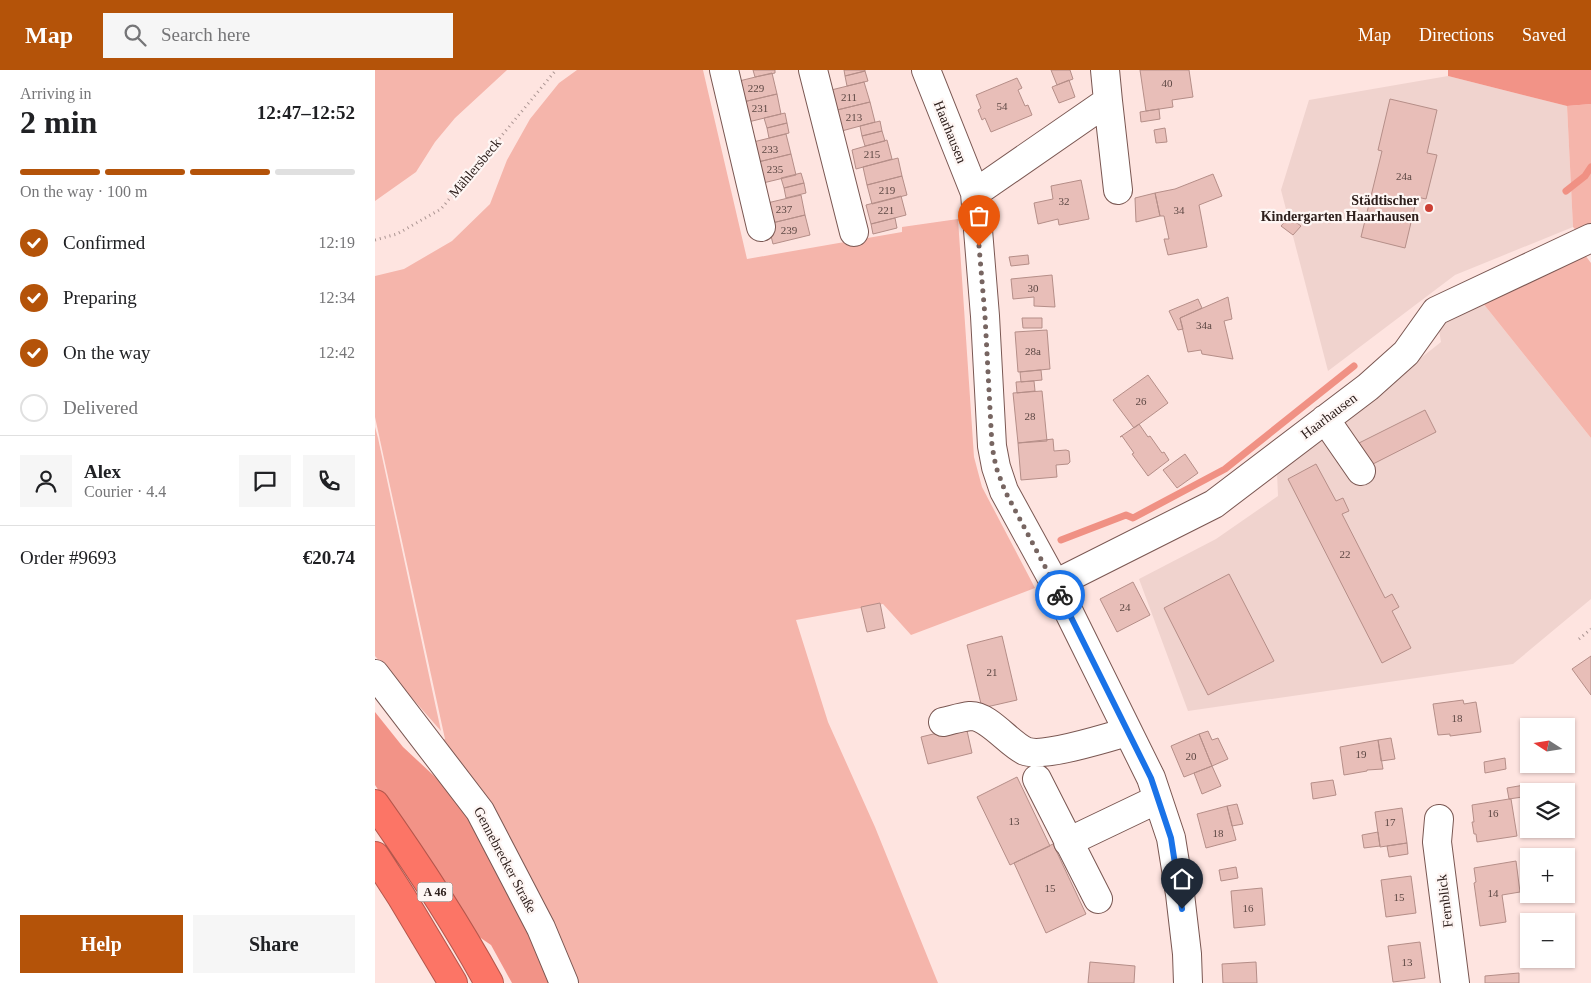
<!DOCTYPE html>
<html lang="en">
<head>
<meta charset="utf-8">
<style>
  :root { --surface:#fff; --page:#f6f6f6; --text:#202124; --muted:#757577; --line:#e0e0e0; --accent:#b45309 }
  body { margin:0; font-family:Georgia,serif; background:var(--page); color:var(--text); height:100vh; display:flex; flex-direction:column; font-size:19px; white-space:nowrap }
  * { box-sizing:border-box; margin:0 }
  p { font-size:16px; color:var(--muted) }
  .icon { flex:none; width:28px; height:28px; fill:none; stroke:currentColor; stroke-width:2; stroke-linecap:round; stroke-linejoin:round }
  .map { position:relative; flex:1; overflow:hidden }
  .sheet { display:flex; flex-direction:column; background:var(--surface); width:375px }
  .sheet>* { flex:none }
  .needle { width:32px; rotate:282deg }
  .fabs { position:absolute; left:1145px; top:648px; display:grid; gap:10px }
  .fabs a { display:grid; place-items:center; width:55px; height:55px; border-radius:0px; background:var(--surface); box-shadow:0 1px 4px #0004; font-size:25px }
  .pin { position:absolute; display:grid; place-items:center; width:42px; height:42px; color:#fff; margin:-51px -21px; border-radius:50% 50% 50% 0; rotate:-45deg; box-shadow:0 0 5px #0007 }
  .pin .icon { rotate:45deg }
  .courier { position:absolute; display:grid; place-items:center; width:50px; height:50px; margin:-25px; border:4px solid #1a73e8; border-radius:50%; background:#fff; color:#222; box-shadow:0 1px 6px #0007 }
  .summary em { font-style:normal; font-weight:600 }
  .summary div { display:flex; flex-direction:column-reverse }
  .summary { display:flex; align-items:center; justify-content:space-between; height:85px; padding:0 20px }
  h1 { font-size:32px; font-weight:600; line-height:38px }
  .bar { display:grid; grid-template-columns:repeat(4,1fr); gap:8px 5px; align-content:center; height:60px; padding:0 20px }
  .bar i { height:6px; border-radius:4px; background:var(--line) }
  .bar .on { background:var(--accent) }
  .bar p { grid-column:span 4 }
  .line { display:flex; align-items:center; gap:12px; padding:0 20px; border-top:1px solid var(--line) }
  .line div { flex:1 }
  .round { display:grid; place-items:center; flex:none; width:52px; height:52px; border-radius:0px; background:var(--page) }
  ol { padding:0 20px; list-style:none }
  li { display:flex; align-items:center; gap:15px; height:55px }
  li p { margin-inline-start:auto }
  li .icon { padding:5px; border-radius:50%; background:var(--accent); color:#fff; stroke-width:4 }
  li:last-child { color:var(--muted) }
  li i { width:28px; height:28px; border:2px solid var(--line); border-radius:50% }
  .primary-button { display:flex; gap:10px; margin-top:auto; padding:10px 20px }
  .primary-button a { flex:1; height:58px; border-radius:0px; background:var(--accent); color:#fff; font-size:20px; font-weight:600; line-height:58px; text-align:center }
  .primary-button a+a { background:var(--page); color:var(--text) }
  header { display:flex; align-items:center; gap:30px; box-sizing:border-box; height:70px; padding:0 25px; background:var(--accent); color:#fff }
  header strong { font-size:24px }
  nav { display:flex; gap:28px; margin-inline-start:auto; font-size:18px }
  .search { width:350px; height:45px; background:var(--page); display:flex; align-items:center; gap:12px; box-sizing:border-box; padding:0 18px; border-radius:0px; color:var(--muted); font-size:19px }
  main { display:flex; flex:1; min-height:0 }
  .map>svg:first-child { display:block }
  .built { fill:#f0d3ce }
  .green { fill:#f5b5ab }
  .forest { fill:#f29387 }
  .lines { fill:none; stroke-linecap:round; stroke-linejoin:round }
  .stream { stroke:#f09184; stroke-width:7 }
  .building { fill:#e8beb8; stroke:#b58e88 }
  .minor-casing { stroke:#7a5752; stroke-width:30 }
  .highway-casing { stroke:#b4574c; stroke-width:30 }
  .path { stroke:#ab9592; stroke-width:3; stroke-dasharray:1 4; stroke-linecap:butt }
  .minor { stroke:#fff; stroke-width:28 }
  .highway { stroke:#fc7566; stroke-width:28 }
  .done { stroke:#776561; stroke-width:5; stroke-dasharray:0 9 }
  .route { stroke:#1a73e8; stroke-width:6 }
  .poi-dot { fill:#cc3f34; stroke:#fef6f4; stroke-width:2 }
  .labels { text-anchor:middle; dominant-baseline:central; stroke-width:4.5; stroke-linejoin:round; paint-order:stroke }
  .number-label { font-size:11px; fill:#5d4844 }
  .shield { fill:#fef6f4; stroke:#6d605e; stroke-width:1 }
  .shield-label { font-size:12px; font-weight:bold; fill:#2f201d }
  .street-label { font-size:14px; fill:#2f201d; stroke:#fef6f4 }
  .poi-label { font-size:14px; font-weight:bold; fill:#2f201d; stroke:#fef6f4; text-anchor:end }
</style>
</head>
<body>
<header>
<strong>Map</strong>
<div class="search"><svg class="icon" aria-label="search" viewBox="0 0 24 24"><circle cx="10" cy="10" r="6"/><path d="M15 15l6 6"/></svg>Search here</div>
<nav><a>Map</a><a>Directions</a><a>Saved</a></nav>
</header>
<main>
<section class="sheet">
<div class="summary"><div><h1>2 min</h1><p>Arriving in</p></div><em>12:47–12:52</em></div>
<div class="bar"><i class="on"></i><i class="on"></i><i class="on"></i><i></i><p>On the way · 100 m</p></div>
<ol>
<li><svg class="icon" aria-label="check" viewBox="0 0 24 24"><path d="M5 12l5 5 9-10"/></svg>Confirmed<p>12:19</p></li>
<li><svg class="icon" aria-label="check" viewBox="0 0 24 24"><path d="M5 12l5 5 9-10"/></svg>Preparing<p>12:34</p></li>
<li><svg class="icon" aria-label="check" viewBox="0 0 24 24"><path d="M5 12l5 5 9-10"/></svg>On the way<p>12:42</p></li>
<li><i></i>Delivered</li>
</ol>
<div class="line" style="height:90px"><a class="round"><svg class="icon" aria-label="person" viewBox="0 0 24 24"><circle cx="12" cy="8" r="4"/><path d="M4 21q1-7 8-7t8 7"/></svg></a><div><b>Alex</b><p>Courier · 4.4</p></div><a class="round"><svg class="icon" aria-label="chat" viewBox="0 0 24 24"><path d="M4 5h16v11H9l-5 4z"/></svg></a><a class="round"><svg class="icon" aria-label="phone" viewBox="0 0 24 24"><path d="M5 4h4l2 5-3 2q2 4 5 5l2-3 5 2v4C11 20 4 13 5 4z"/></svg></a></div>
<div class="line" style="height:65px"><div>Order #9693</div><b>€20.74</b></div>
<div class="primary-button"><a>Help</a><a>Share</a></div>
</section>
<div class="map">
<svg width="1216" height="913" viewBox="0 0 1216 913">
  <rect width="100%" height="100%" fill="#fee4e0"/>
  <path class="built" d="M1073 6 1192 36 1198 157 1080 205 953 301 906 120 934 30Z
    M1107 232 1216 368V529L1138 594 813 641 764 509 841 469 903 426 902 402 1066 272 1063 254Z"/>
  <path class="green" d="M0 0H132L80 48 60 72 41 102 0 131Z
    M202 0H328L372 189 527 162V157L583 149 599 387 607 417 660 518 536 565 508 534 421 550 453 652 500 757 563 913H195L67 670 70 669 0 347V206L29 199 77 171 115 134 132 90 155 49 184 13Z
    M1216 34V176L1198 157 1192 36Z
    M1210 185 1216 193V368L1107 232Z
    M0 357 3 368 66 661 0 586Z"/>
  <path class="forest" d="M1073 0H1216V34L1192 36 1073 6Z
    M0 642 28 677 100 744 184 913H137L116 875 97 862 0 715Z"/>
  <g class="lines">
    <path class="stream" d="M1191 121 1210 106 1216 97
      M686 470 751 445 758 448 850 399 979 296"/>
  </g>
  <path class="building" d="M378 0H400V3L380 7Z
    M469 0H490V1L470 6Z
    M676 0H695L698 9 682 15Z
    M765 0H814L818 27 797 30 798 37 771 41Z
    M490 1 493 11 472 16 470 6Z
    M397 3 402 24 364 33 360 12Z
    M642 8 647 18 643 20 650 36 653 35 657 45 616 62 610 48 607 50 603 40 606 38 601 25Z
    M694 10 700 27 684 33 677 17Z
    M489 12 495 32 458 41 452 21Z
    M402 24 406 44 369 53 364 33Z
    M1015 29 1062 40 1052 83 1062 85 1051 129 1042 127 1030 178 986 167 1007 81 1003 80Z
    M495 32 500 52 463 62 458 41Z
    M784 39 785 49 766 52 765 42Z
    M410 43 412 53 392 58 389 48Z
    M505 51 507 61 487 66 485 56Z
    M412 53 414 63 394 68 392 58Z
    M790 58 792 72 781 73 779 60Z
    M507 61 510 71 490 76 487 66Z
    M411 64 416 84 379 93 374 73Z
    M512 70 517 89 481 99 477 80Z
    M416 84 421 105 384 114 379 93Z
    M523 88 527 106 492 115 488 97Z
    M426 103 429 113 409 118 406 108Z
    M838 104 847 126 824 135 832 177 793 185 789 169H794L789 146H785L780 123 800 119Z
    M527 106 532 125 497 134 492 115Z
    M706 110 714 149 684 155 683 149 663 154 659 133 678 129 676 116Z
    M429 113 431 123 411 128 409 118Z
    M780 123 785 146 761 152 760 128Z
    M426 125 430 145 393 154 388 134Z
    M526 126 531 145 496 154 491 135Z
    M430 145 435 165 398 174 393 154Z
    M914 147 926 156 918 165 906 156Z
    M520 148 522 158 498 164 496 154Z
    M653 185 654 194 636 196 634 187Z
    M677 205 680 237 659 236V227L638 229 636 209Z
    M853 227 857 249 849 251 858 289 827 284 826 280 813 282 805 248Z
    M823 229 827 238 805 248 808 259 803 260 794 241Z
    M647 248H667V258H648Z
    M672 260 675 299 643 302 640 262Z
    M666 300 667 310 646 312 645 302Z
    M773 305 793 333 759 358 738 330Z
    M659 311 660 321 642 323 641 312Z
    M667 321 672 371 643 373 638 323Z
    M1050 340 1061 362 996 395 984 373Z
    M764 354 773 367 775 366 787 383 789 382 794 390 773 406 757 384 759 383 747 366 745 367Z
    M678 369 679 381 691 380 694 381 695 392 693 394 681 395 682 407 646 410 643 373Z
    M810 384 823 403 802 418 788 400Z
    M941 394 961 431 968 428 974 441 967 444 1010 528 1017 524 1024 537 1017 541 1036 578 1007 593 913 409Z
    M854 504 899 591 833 625 789 538Z
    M758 512 775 545 742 562 725 529Z
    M505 533 510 558 492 562 486 537Z
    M627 566 642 630 607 638 592 575Z
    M1216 586V625L1197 599Z
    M1088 630 1089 634 1101 632 1106 662 1075 666V664L1063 665 1058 634Z
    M591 656 597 683 553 694 546 667Z
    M833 661 837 670 843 668 853 689 837 696 824 664Z
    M824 664 837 696 809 707 796 676Z
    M1016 668 1020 689 1006 691 1003 670Z
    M1003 670 1008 699 992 700V701L969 705 965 677Z
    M1130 688 1131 699 1110 703 1109 692Z
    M837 696 846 716 827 724 819 703Z
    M642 707 675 776 635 795 602 727Z
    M958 710 961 725 938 729 936 713Z
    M1155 714V721H1154V726L1134 729 1132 718Z
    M1134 729H1136L1142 766 1102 772 1101 764H1099L1097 752H1099L1097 735Z
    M862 734 868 754 857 756 852 736Z
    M852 736 861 770 831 778 822 744Z
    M1027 738 1032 773 1005 777 1000 742Z
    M1003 762 1005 776 989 778 987 765Z
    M1032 773 1033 784 1014 787 1012 776Z
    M678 774 711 844 671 863 639 793Z
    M1141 791 1145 822 1127 825 1131 852 1105 856 1099 813 1101 812 1099 798Z
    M861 797 863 808 846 811 844 800Z
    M1036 806 1041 843 1011 847 1006 810Z
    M887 818 890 855 859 858 856 821Z
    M1045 872 1050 908 1018 912 1013 876Z
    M715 892 760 896 759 913H713Z
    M881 892 882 913H848L847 894Z
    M1144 903V913H1110V906Z"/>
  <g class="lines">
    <defs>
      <path id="minor" d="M349 0 386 157
        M438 0 479 162
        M551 0 600 123 610 246 617 376 621 397 629 421 680 514 776 708 796 768 805 824 812 884 813 913
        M733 31 743 120
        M600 123 733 31 730 0
        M950 349 986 401
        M680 514 839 434 993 317 1031 283 1061 241 1216 168
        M0 604 105 741 166 858 189 913
        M568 652C577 650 586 647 595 646 613 645 633 673 650 681 667 688 732 668 752 662
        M662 709 723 829
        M1064 749 1062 772 1080 913
        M693 772 783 729"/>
      <path id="highway" d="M0 734C41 792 80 851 114 913
        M0 786 26 826 78 913"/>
    </defs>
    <use href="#minor" class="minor-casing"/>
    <use href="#highway" class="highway-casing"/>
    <path class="path" d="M0 170 22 164 66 139 181 0
      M1204 569 1216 559"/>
    <use href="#minor" class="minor"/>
    <use href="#highway" class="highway"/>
  </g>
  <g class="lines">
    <path class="done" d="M604 176 610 246 617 376 621 397 630 421 685 525"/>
    <path class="route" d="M685 525 776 708 796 768 807 839"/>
  </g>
  <circle class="poi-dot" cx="1054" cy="138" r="5"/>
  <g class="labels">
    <g class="number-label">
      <text x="792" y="13">40</text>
      <text x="381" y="18">229</text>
      <text x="474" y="27">211</text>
      <text x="627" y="36">54</text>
      <text x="385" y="38">231</text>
      <text x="479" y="47">213</text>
      <text x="395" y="79">233</text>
      <text x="497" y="84">215</text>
      <text x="400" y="99">235</text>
      <text x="1029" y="106">24a</text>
      <text x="512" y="120">219</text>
      <text x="689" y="131">32</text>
      <text x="409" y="139">237</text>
      <text x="511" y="140">221</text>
      <text x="804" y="140">34</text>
      <text x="414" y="160">239</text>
      <text x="658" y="218">30</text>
      <text x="829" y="255">34a</text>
      <text x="658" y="281">28a</text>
      <text x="766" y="331">26</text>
      <text x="655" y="346">28</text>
      <text x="970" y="484">22</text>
      <text x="750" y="537">24</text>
      <text x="617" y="602">21</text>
      <text x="1082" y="648">18</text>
      <text x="986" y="684">19</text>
      <text x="816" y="686">20</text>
      <text x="1118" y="743">16</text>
      <text x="639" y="751">13</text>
      <text x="1015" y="752">17</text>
      <text x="843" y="763">18</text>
      <text x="675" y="818">15</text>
      <text x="1118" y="823">14</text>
      <text x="1024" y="827">15</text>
      <text x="873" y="838">16</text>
      <text x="1032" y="892">13</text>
    </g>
    <rect class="shield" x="42.5" y="812.5" width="35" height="19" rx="4"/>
    <g class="shield-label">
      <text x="60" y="822">A 46</text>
    </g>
    <g class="street-label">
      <text transform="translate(575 62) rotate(68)">Haarhausen</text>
      <text transform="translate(100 98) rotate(-50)">Mählersbeck</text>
      <text transform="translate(954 346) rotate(-37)">Haarhausen</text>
      <text transform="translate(130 790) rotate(62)">Gennebrecker Straße</text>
      <text transform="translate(1070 831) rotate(-97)">Fernblick</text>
    </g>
    <g class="poi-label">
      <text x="1044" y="130">Städtischer<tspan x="1044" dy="16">Kindergarten Haarhausen</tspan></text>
    </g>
  </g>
</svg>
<div class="fabs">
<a><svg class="needle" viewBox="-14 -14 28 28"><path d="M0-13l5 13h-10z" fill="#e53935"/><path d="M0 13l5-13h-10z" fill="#757577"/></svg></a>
<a><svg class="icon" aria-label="layers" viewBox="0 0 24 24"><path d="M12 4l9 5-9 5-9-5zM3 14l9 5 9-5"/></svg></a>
<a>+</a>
<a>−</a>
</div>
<div class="pin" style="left:604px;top:176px;background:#ea580c"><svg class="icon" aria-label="bag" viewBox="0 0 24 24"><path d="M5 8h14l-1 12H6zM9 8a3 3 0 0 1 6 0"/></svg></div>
<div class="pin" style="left:807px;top:839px;background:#1f2937"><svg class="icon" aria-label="home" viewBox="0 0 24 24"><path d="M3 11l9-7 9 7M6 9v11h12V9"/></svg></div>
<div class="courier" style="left:685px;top:525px"><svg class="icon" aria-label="bike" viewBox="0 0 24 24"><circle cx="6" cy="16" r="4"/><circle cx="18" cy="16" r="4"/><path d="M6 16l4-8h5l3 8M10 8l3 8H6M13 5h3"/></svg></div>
</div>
</main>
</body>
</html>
